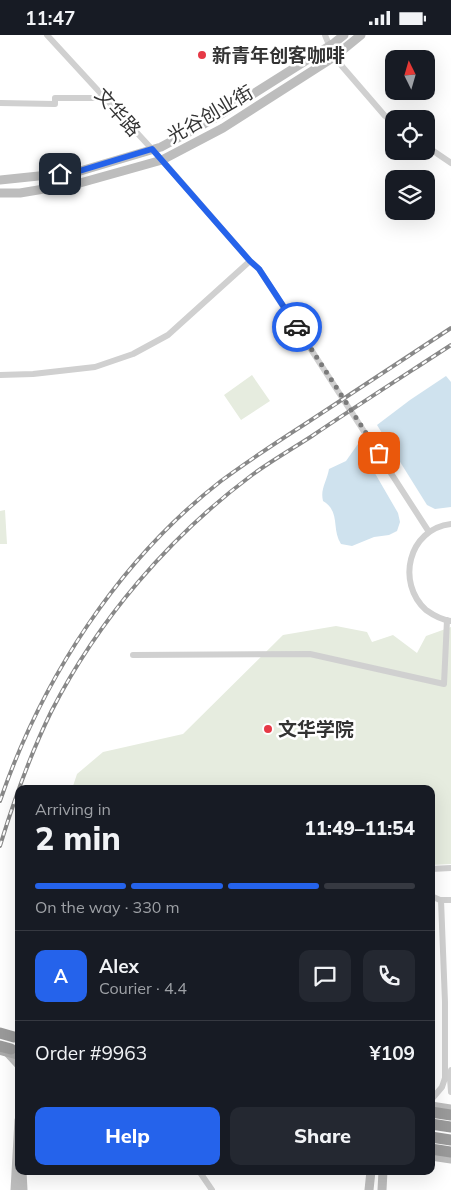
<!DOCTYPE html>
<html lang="en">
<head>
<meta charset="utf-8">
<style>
  :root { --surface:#171b24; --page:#242831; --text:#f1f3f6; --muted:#9ea1a6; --line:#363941; --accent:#2563eb }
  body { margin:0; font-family:Mulish,"Noto Sans SC",sans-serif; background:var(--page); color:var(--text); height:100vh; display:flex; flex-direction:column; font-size:19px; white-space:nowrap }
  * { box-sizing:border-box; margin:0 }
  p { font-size:16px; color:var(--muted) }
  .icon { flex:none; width:28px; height:28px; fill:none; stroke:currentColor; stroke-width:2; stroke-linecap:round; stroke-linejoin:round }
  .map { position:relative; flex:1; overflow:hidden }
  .details { position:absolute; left:15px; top:750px; width:420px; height:390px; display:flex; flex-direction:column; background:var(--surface); border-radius:10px; box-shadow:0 5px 20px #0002 }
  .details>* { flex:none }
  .needle { width:32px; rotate:355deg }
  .tools { position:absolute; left:385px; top:15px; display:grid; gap:10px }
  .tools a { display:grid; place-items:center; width:50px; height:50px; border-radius:10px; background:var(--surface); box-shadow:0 5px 20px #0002; font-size:25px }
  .pin { position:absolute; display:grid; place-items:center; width:42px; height:42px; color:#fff; margin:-21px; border-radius:10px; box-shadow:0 2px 8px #0006 }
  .courier { position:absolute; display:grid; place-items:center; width:50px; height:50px; margin:-25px; border:4px solid #2563eb; border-radius:50%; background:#fff; color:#222; box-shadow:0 1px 6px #0007 }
  .headline em { font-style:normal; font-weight:800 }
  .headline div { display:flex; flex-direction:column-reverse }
  .headline { display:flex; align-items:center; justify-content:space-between; height:85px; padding:0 20px }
  h1 { font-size:32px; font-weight:800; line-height:38px }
  .bar { display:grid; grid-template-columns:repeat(4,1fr); gap:8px 5px; align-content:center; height:60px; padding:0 20px }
  .bar i { height:6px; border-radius:4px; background:var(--line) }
  .bar .current { background:var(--accent) }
  .bar p { grid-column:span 4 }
  .line { display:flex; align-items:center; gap:12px; padding:0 20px; border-top:1px solid var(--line) }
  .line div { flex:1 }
  .round { display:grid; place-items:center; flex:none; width:52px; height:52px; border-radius:10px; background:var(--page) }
  .action { display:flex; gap:10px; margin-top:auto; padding:10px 20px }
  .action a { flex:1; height:58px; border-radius:10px; background:var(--accent); color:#fff; font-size:20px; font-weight:800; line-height:58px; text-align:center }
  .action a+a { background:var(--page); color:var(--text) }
  .status { display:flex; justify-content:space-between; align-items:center; height:35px; padding:0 25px; background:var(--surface); direction:ltr }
  .status svg { height:14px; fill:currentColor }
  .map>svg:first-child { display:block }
  .green { fill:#e6ecdf }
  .water { fill:#cfe2ee }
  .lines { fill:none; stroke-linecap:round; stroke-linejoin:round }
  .street { stroke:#d0d0d0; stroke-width:6 }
  .secondary { stroke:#bdbdbd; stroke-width:9 }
  .primary { stroke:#ababab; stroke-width:10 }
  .highway { stroke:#9a9a9a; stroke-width:11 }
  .rail-casing { stroke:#888; stroke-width:4 }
  .rail { stroke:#fff; stroke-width:2; stroke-dasharray:5.5; stroke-linecap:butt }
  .highway-bridge { stroke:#9a9a9a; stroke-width:11 }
  .done { stroke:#7a7a7a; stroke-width:5; stroke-dasharray:0 9 }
  .route { stroke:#2563eb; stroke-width:6 }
  .poi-dot { fill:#e63946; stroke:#fff; stroke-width:2 }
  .labels { text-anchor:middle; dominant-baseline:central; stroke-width:5; stroke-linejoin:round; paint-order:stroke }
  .poi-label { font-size:19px; font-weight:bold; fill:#333; stroke:#fff; text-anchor:start }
  .street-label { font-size:19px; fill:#333; stroke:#fff }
</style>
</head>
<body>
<div class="status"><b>11:47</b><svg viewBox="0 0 49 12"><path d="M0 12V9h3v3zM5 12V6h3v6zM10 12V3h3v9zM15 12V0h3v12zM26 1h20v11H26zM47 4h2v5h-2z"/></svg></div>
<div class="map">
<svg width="451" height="1155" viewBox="0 0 451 1155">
  <rect width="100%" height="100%" fill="#fff"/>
  <path class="green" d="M252 340 270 366 241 385 224 360Z
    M5 475 7 509H0V476Z
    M336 591 367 597 372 607 393 600 417 618 426 601 451 592V829L431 830V754H72L77 739 103 717 183 699 283 600Z"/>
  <path class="water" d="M446 341 451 347V472L435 474 427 470 377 390 410 365Z
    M358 409 398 478 400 487 397 496 389 500 374 502 352 511 341 509C331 493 341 477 323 466 320 454 327 446 329 434L346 426Z"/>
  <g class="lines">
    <path class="street" d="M47 0 162 125 250 226 259 234 429 497
      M325 0 334 22 385 81 394 88
      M0 68 55 69V63H105
      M426 111 451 128
      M0 340 33 339 95 332 133 319 168 300 250 226
      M451 586C442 585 433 580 426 575 396 548 408 494 451 489
      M133 620 310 619 444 649 447 585
      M431 834 451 833
      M431 861 440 865H451
      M451 1035 450 1043 451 1057
      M431 1065 442 1052 445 1043V967L441 865
      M199 1136 212 1155"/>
    <path class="secondary" d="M0 145 77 137 161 112 215 83 334 8 344 0
      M0 158H20L80 148 162 125 223 93 334 22 361 0
      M8 1018 19 1030
      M431 1071 451 1074
      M431 1121 451 1124
      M22 1136 23 1155
      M15 1155 19 1085
      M369 1155 371 1136
      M382 1155 383 1136"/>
    <path class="primary" d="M1 1015 19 1020"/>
    <path class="highway" d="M431 1077 451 1080
      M431 1089 451 1092
      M431 1102 451 1105
      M431 1114 451 1117"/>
    <defs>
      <path id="rail" d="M0 766C42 644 118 526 221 446 248 426 277 407 305 389 354 357 403 325 451 293
        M0 811C14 765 30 720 51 677 98 585 169 502 252 440 271 426 292 414 312 401 358 370 405 340 451 310"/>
    </defs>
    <use href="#rail" class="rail-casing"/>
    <use href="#rail" class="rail"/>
    <path class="highway-bridge" d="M0 998 14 1002
      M0 1011 11 1014"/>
  </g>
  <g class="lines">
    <path class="done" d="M297 292 379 418"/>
    <path class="route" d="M60 139 76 137 152 114 250 226 259 234 297 292"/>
  </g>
  <g class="poi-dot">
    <circle cx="202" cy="20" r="5"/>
    <circle cx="268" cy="694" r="5"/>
  </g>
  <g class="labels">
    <g class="poi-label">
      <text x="212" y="20">新青年创客咖啡</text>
      <text x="278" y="694">文华学院</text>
    </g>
    <g class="street-label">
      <text transform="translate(118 77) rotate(48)">文华路</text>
      <text transform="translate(210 79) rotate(-30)">光谷创业街</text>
    </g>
  </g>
</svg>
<div class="tools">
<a><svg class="needle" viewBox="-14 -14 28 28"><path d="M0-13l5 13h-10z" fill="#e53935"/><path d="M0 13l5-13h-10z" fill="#9ea1a6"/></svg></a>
<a><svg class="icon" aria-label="locate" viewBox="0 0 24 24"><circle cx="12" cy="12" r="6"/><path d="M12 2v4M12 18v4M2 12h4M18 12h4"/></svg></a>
<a><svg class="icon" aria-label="layers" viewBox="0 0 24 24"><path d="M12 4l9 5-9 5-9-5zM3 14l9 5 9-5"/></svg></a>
</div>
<div class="pin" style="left:379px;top:418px;background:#ea580c"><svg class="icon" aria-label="bag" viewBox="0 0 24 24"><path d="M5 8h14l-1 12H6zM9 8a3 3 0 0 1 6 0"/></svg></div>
<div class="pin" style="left:60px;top:139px;background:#1f2937"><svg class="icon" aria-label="home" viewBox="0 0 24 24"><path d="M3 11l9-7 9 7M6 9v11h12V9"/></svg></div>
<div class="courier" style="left:297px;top:292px"><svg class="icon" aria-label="car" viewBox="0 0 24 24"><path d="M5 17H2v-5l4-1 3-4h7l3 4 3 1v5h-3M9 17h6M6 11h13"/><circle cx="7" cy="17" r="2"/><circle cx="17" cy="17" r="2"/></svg></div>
<section class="details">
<div class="headline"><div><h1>2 min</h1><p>Arriving in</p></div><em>11:49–11:54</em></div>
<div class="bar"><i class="current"></i><i class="current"></i><i class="current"></i><i></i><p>On the way · 330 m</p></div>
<div class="line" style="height:90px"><b class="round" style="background:var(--accent);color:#fff">A</b><div><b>Alex</b><p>Courier · 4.4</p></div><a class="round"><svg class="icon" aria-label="chat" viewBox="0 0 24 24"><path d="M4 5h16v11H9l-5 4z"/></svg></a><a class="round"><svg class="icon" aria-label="phone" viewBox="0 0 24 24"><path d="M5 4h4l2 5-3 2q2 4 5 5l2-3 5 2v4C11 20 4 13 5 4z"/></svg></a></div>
<div class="line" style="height:65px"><div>Order #9963</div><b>¥109</b></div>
<div class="action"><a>Help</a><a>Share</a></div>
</section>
</div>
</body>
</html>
